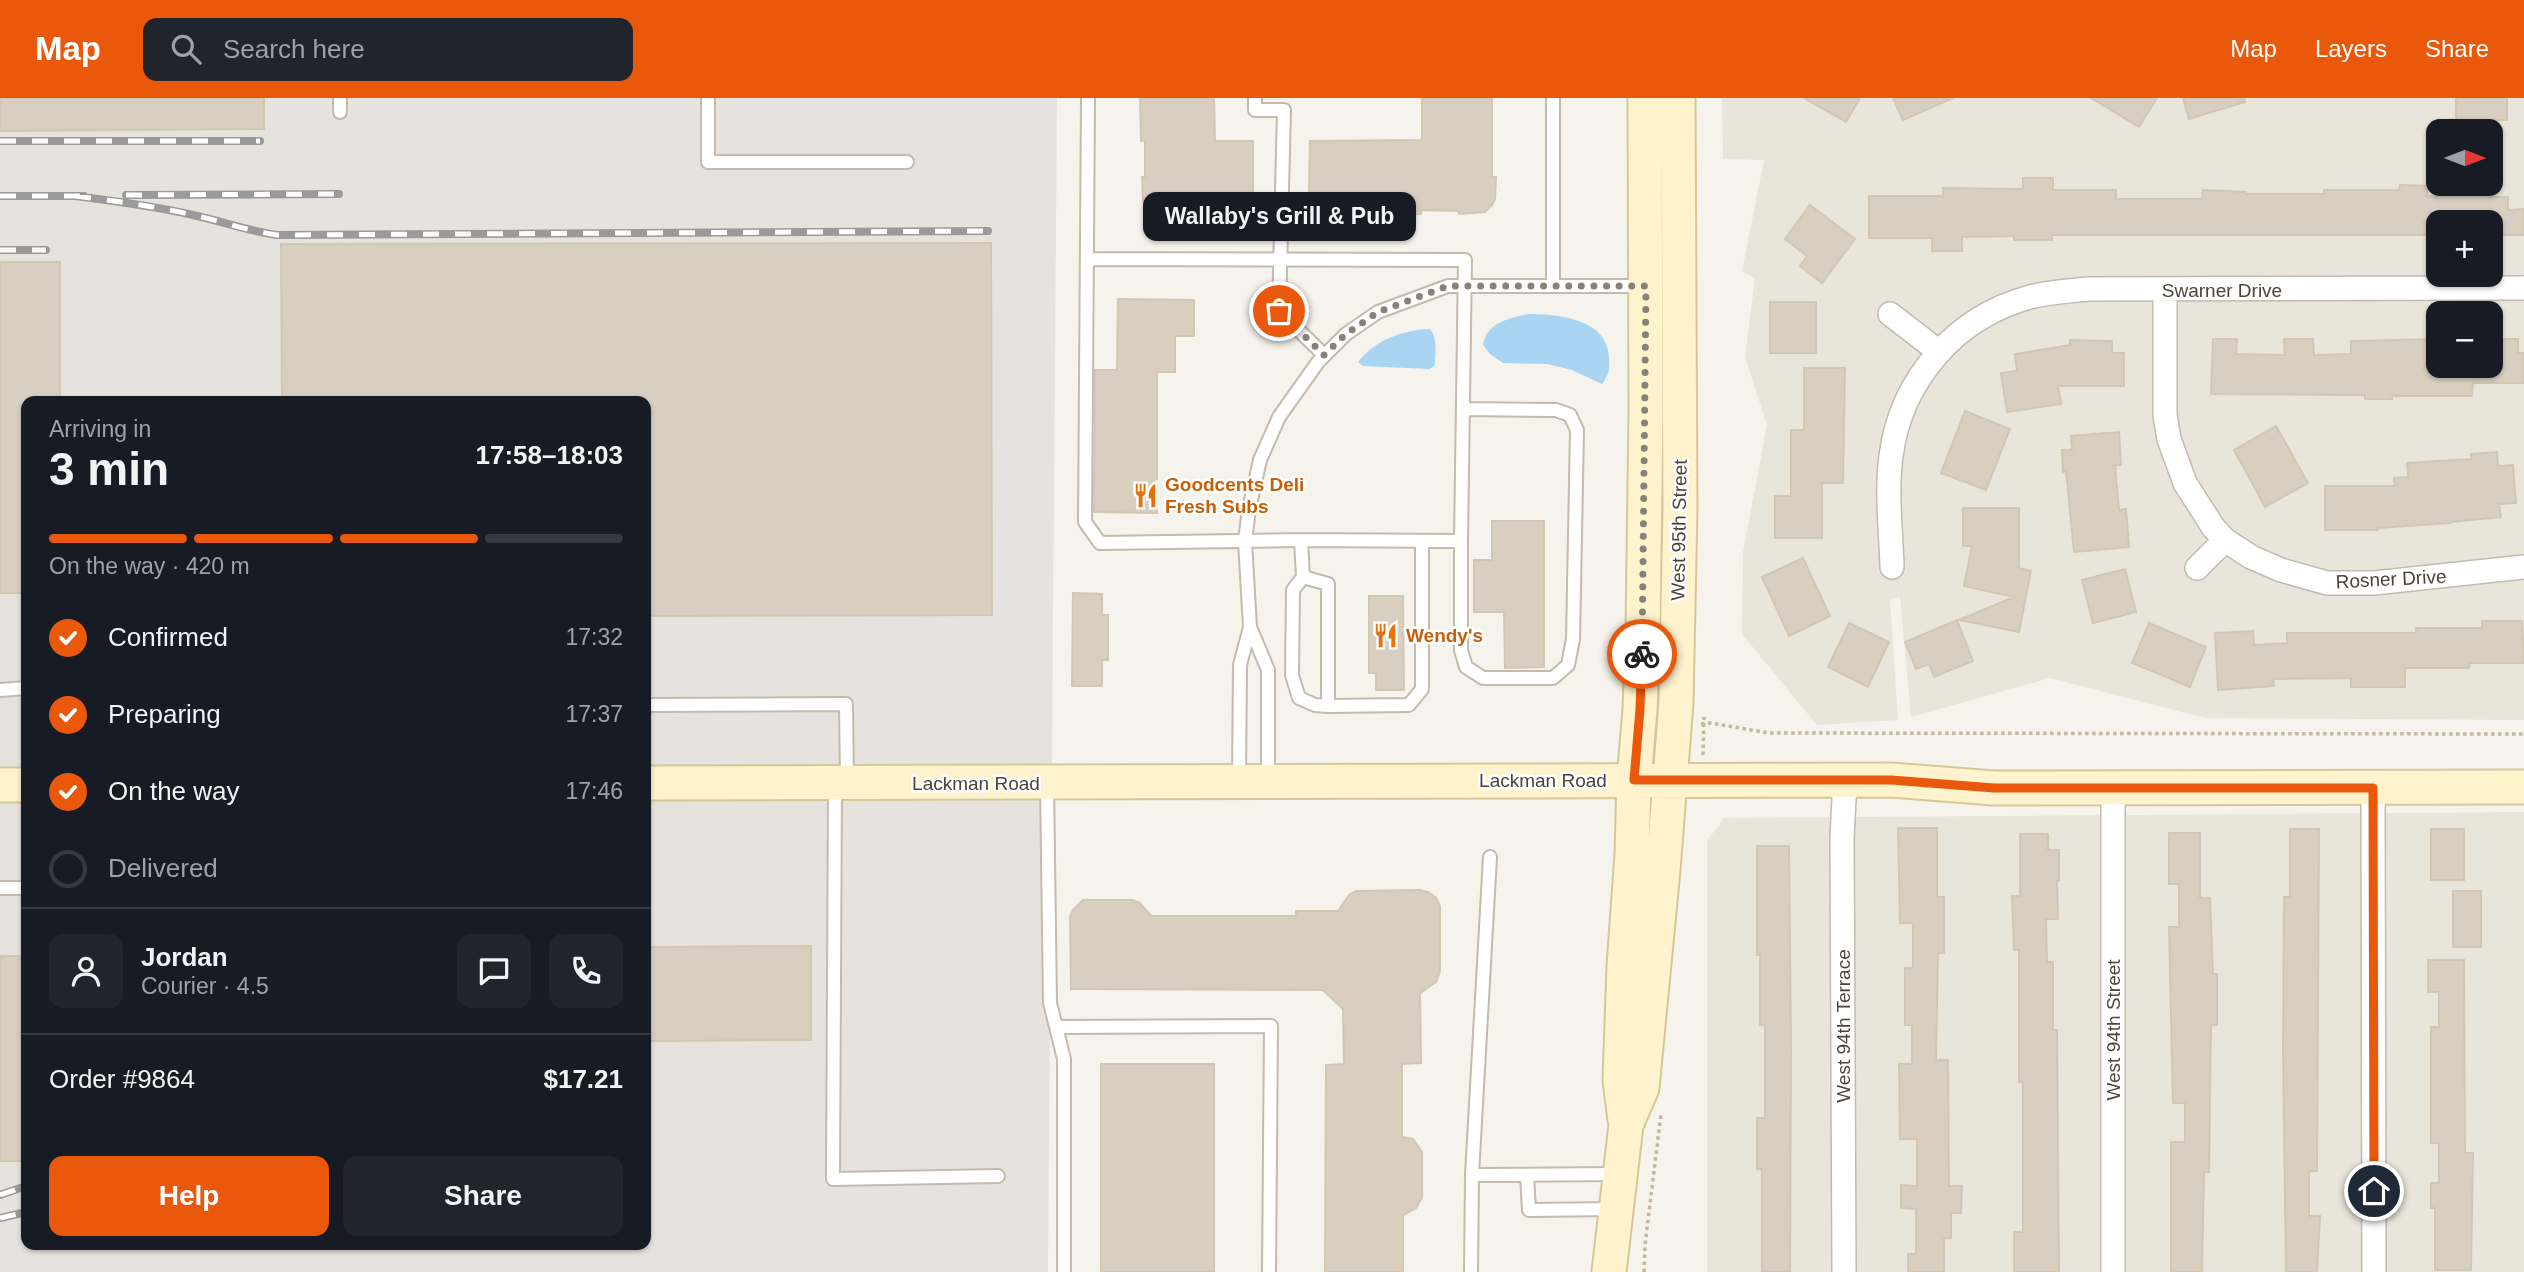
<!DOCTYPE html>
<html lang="en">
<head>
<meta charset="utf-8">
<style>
  :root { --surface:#171b24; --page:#20242c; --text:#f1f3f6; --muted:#9ea1a6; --line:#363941; --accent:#ea580c }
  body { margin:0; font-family:Arial,sans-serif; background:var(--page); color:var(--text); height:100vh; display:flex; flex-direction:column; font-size:26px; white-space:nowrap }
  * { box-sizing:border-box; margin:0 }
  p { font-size:23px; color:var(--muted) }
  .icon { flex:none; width:38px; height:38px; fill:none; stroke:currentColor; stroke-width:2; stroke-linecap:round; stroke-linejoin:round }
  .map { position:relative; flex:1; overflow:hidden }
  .sheet { position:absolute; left:21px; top:298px; width:630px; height:854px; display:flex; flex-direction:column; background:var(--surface); border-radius:14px; box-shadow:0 2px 5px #0004 }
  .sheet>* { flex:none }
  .needle { width:46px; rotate:90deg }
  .fabs { position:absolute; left:2426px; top:21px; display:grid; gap:14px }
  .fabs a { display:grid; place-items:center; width:77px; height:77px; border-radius:14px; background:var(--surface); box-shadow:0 2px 5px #0004; font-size:35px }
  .pin { position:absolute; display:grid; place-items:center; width:60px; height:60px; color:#fff; margin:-30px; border:4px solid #fff; border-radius:50%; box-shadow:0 2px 7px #0007 }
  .courier { position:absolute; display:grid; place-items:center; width:70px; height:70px; margin:-35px; border:5px solid #ea580c; border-radius:50%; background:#fff; color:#222; box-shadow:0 2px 9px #0007 }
  .bubble { position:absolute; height:49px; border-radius:14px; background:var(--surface); box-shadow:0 2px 5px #0004; font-size:23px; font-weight:700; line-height:49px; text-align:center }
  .head em { font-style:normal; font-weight:700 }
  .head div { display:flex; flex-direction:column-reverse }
  .head { display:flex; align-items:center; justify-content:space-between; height:119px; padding:0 28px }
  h1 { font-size:46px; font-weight:700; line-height:52px }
  .bar { display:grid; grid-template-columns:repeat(4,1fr); gap:10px 7px; align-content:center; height:84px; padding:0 28px }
  .bar i { height:9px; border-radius:5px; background:var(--line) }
  .bar .selected { background:var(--accent) }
  .bar p { grid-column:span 4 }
  .line { display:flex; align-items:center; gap:18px; padding:0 28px; border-top:2px solid var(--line) }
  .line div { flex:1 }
  .round { display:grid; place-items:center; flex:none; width:74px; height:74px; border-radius:14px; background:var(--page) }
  ol { padding:0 28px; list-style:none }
  li { display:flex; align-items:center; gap:21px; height:77px }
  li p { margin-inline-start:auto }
  li .icon { padding:7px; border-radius:50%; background:var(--accent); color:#fff; stroke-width:4 }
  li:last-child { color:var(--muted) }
  li i { width:38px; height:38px; border:4px solid var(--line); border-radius:50% }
  .button { display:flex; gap:14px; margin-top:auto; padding:14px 28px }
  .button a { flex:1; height:80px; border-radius:14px; background:var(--accent); color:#fff; font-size:28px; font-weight:700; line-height:80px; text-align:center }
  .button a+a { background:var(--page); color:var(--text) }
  header { display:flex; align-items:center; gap:42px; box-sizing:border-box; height:98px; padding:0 35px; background:var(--accent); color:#fff }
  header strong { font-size:33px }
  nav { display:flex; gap:38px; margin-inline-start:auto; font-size:24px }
  .search { width:490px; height:63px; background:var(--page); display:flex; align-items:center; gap:18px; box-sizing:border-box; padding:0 24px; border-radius:14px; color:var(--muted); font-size:26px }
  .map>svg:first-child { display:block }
  .residential { fill:#eae5da; fill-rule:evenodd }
  .industrial { fill:#e6e2dd; fill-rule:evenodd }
  .water { fill:#a9d4f2 }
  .building { fill:#d8cfc1; stroke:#d3c7b4; stroke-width:2 }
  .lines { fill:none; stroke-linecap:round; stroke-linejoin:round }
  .service-casing { stroke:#c2bbae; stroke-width:16 }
  .minor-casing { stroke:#c2bbae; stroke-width:26 }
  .secondary-casing { stroke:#d6c79b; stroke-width:37 }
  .path { stroke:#c4b79f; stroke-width:3.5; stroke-dasharray:3.5 3.5; stroke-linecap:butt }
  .service { stroke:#fff; stroke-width:12 }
  .minor { stroke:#fff; stroke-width:23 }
  .secondary { stroke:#fff3cd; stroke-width:33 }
  .rail-casing { stroke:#9a9a9a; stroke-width:8 }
  .rail { stroke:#fff; stroke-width:5; stroke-dasharray:16; stroke-linecap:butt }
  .done { stroke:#878178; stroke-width:7; stroke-dasharray:0 12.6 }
  .route { stroke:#ea580c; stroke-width:9 }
  .labels { text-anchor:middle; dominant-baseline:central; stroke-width:5; stroke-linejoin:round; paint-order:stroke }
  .street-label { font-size:19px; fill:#4b4439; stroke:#fff }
  .food-label { font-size:19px; font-weight:bold; fill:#c56008; stroke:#fff; text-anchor:start }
</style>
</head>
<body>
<header>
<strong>Map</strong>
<div class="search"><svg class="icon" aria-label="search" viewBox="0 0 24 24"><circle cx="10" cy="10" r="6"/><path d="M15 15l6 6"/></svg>Search here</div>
<nav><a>Map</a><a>Layers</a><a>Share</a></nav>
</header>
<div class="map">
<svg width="2524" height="1174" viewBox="0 0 2524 1174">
  <rect width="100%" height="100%" fill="#f6f3ec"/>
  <path class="residential" d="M1722 0H2524V622L2205 620 2050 580 1911 619 1900 499 1890 501 1898 622 1817 627 1742 536 1743 454 1767 327 1745 259 1755 180 1742 173 1764 62 1723 61ZM2438 33H2490V86H2438ZM2438 124H2490V177H2438ZM2438 215H2490V268H2438Z
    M2524 714V1174H1707V743L1724 720Z"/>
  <path class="industrial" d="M0 0H1057L1048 1174H0ZM26 303H646V1146H26Z"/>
  <path class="water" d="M1528 216C1559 216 1609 221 1609 261 1610 272 1609 276 1602 286L1572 272 1547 266 1503 265 1490 256 1483 247C1486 225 1509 220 1528 216Z
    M1430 231C1438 240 1435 256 1435 267L1430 271 1363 268 1358 264C1375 242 1403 232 1430 231Z"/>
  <path class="building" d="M0 0H264V31L0 33Z
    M1140 0H1214L1215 43H1253V101L1246 113 1240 116 1157 117 1146 109 1143 102 1142 79H1145V42L1141 43Z
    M1422 0H1492V79H1496L1495 101 1492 107 1485 114 1459 116 1458 113 1421 112V116H1384V112L1347 113V116H1327L1314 110 1309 96 1310 43 1422 42Z
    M1804 0H1860L1846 24Z
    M1893 0H1953L1903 22Z
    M2091 0H2157L2139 29Z
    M2183 0H2244L2245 4 2189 21Z
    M2456 0H2507V22H2456Z
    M2023 80H2053V92H2116V101H2202L2203 92 2246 94V96H2324V92H2399L2400 87 2427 88V98L2508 99V112L2524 111V137H2490V124H2438V131H2432V137H2052V142H2014V138L1962 139V153H1932V140H1869V98H1943V90L2023 91Z
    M1810 107 1855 141 1822 185 1800 168 1807 158 1785 141Z
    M991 145 992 517 646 518V303H282L281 146Z
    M0 164H60V303H26V495H0Z
    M1118 201 1194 202V238H1175V274H1157V415L1094 414 1095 272H1117Z
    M1770 204H1816V255H1770Z
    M2213 241H2237L2236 256 2285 257 2284 241H2313L2314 257 2351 256V243L2438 241V268H2490V241H2518V255H2524V285H2473L2472 298H2392V301H2365V297L2211 296Z
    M2070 242 2112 243V255H2124V288H2058L2061 306 2007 314 2001 275 2017 273 2015 256 2070 247Z
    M1804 270H1845L1843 385H1822V440H1775V398H1791V332H1804Z
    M1965 313 2010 331 1986 392 1941 375Z
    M2276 328 2308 385 2265 409 2234 352Z
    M2119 334 2121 367H2115L2119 412 2126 411 2129 449 2074 454 2066 373 2063 374 2062 352H2072L2071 338Z
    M2497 354 2498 368 2513 367 2516 405 2499 406 2501 419 2451 424V425L2378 430V432H2325V388H2395L2394 380 2408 379 2407 365 2471 361V356Z
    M1963 410H2019V470L2031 473 2019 534 1959 522 2014 499 1964 488 1972 448H1963Z
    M1492 423H1544V569L1505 570 1504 514H1474V462H1492Z
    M1803 460 1830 518 1789 538 1762 479Z
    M2125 471 2136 514 2093 525 2082 482Z
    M1073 495 1102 496V517H1108V562H1102V588H1072Z
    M1369 498H1403L1404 592H1376V575H1369Z
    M1957 522 1973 563 1934 579 1929 566 1916 571 1905 544Z
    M2482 523H2522L2524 565H2469V570H2405V589H2351V580L2273 581 2274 588 2218 592 2215 535 2253 533 2254 547 2287 545V535H2416V530H2482Z
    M1849 525 1889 544 1868 589 1828 569Z
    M2149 525 2206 549 2190 589 2132 565Z
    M1898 730H1937V799H1944V855H1938L1936 962H1948L1949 1088H1962L1961 1115H1951V1140H1944V1174H1908V1156H1916V1111L1901 1110V1087L1917 1088V1041H1900L1899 966H1912V927H1905V870H1913V825H1900Z
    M2290 731H2319L2317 1073H2309V1118H2320L2317 1174H2286L2283 952 2284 799H2290Z
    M2431 731H2464V782H2431Z
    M2169 735H2200V800H2210L2213 876H2217V927H2211L2209 1074H2204L2202 1174H2171V1044H2185V1005H2173L2169 829H2179V786H2169Z
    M2020 736H2048V752H2059V782H2057L2058 821H2046L2047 864H2053V932H2057L2059 1174H2014V1134H2023V984H2019V852H2014L2012 798H2020Z
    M1757 748H1789L1791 949 1790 1174H1762V1071H1757V1020H1765V927H1760V857H1757Z
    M1420 792 1428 794 1436 800 1440 808V873L1436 884 1420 895 1421 965 1402 966V1039L1413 1041 1422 1054V1100L1416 1110 1403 1117V1174H1325L1326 967 1344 966 1343 911 1323 892 1071 891 1070 819 1073 812 1083 802H1133L1140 805 1151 818H1296V813H1338L1349 797 1356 793Z
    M2453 793H2481V849H2453Z
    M811 848V942L646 943V849Z
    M0 858H26V1063H0Z
    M2428 862H2464L2465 1055H2473L2471 1172H2435V1110H2431V1085H2439V1045H2431V929H2439V894H2428Z
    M1101 966H1214V1174H1101Z"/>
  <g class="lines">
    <defs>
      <path id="service" d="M708 0V64H907
        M1255 0V12H1284L1279 213 1324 257
        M340 14V0
        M1087 161 1465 162 1461 443 1301 442 1100 445 1085 424 1088 0
        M1553 187V0
        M1301 442 1303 479 1328 486V608L1409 607 1422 591V443
        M1461 443V552L1466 569 1483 580H1553L1568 567 1573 541 1577 332 1570 317 1556 312 1463 311
        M1303 479 1293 492 1292 577 1299 600 1315 607 1328 608
        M1250 529 1268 572V682
        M0 592 26 590
        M646 607 846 606 847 684
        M1239 681 1240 567 1250 529 1245 443 1249 411 1260 362 1279 319 1318 264 1346 236 1378 214 1448 188H1645
        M835 685 833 1081 998 1078
        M1047 685 1050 905 1064 961V1174
        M0 790H26
        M1056 929 1271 928 1269 1174
        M1472 1077 1490 759
        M1527 1077 1529 1112 1615 1111
        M1471 1174 1472 1077 1619 1076"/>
      <path id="minor" d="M2165 193V317L2169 341 2185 385 2213 429 2225 442 2251 459 2281 472 2327 485H2374L2524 469
        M1890 216 1938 253
        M1892 469C1891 433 1886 394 1891 358 1901 281 1956 219 2030 199 2049 194 2069 193 2088 191L2524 190
        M2197 470 2225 442
        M2113 690V1174
        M2373 690 2374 1174
        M1844 1174 1842 740 1845 682"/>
      <path id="secondary" d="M646 685 1891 682 1994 690 2524 689
        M0 687H26
        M1625 1022 1620 982 1624 868 1632 756 1634 682 1640 611 1643 531 1646 314 1645 0
        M1609 1174 1626 1027 1642 990 1663 772 1676 605 1680 410 1678 0"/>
    </defs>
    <use href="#service" class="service-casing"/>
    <use href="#minor" class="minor-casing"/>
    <use href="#secondary" class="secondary-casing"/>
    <path class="path" d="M1701 626 1711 625 1769 635 2524 636
      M1703 657 1704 619
      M1644 1174 1645 1147 1661 1016"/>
    <use href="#service" class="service"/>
    <use href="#minor" class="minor"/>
    <use href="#secondary" class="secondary"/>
    <defs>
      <path id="rail" d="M0 43H260
        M126 97 339 96
        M0 98H84
        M75 98C115 103 154 108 193 117 221 123 248 133 277 137L988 133
        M0 152H46
        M0 1097 26 1088
        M0 1120 26 1114"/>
    </defs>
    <use href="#rail" class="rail-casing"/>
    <use href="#rail" class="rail"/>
  </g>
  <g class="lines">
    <path class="done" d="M1279 213 1324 257 1346 236 1378 214 1448 188H1646L1642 556"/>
    <path class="route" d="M1642 556 1640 611 1634 682H1891L1994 690H2373L2374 1093"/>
  </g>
  <defs>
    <symbol id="restaurant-bare" viewBox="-9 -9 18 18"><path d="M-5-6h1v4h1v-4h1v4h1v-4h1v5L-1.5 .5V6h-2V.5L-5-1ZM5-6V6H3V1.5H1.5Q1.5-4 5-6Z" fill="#e8710a" stroke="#fff" stroke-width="2.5" paint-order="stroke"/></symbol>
  </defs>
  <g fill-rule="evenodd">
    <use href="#restaurant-bare" x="1128" y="380" width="35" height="35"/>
    <use href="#restaurant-bare" x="1368" y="520" width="35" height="35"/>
  </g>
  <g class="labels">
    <g class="street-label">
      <text x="2222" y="192">Swarner Drive</text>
      <text transform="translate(1679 432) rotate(-89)">West 95th Street</text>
      <text transform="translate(2391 481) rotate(-3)">Rosner Drive</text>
      <text x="1543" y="682">Lackman Road</text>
      <text x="976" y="685">Lackman Road</text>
      <text transform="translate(1843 928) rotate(-90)">West 94th Terrace</text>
      <text transform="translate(2113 932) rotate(-90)">West 94th Street</text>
    </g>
    <g class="food-label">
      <text x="1165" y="386">Goodcents Deli<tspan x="1165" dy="22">Fresh Subs</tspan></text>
      <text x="1406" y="537">Wendy's</text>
    </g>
  </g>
</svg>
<div class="fabs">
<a><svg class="needle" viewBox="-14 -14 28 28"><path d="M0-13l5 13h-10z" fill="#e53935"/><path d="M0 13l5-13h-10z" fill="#9ea1a6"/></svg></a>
<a>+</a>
<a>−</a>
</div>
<div class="pin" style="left:1279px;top:213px;background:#ea580c"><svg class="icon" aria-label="bag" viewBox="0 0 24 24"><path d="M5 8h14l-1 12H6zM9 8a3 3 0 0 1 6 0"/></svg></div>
<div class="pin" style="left:2374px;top:1093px;background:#1f2937"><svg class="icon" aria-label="home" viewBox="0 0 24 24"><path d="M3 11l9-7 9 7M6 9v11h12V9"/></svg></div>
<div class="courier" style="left:1642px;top:556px"><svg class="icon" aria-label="bike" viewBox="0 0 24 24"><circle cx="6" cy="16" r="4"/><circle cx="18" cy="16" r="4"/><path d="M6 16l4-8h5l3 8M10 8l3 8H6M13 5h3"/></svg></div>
<div class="bubble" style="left:1143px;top:94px;width:273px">Wallaby's Grill &amp; Pub</div>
<section class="sheet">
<div class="head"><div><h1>3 min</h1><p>Arriving in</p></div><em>17:58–18:03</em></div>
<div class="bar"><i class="selected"></i><i class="selected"></i><i class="selected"></i><i></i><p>On the way · 420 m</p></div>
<ol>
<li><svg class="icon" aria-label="check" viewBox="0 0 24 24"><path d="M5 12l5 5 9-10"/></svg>Confirmed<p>17:32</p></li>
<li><svg class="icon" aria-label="check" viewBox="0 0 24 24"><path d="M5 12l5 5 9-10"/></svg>Preparing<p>17:37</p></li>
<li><svg class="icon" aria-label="check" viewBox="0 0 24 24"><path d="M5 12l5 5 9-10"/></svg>On the way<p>17:46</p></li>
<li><i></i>Delivered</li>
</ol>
<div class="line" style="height:126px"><a class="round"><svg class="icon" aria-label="person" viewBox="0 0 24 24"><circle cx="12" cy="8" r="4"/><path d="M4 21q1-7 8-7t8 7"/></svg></a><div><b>Jordan</b><p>Courier · 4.5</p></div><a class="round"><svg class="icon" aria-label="chat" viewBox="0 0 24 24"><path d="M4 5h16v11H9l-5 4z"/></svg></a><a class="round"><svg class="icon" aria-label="phone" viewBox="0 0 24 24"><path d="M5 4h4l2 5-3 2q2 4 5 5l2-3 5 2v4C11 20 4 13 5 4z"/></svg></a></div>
<div class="line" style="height:91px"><div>Order #9864</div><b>$17.21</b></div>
<div class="button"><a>Help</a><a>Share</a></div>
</section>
</div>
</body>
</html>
